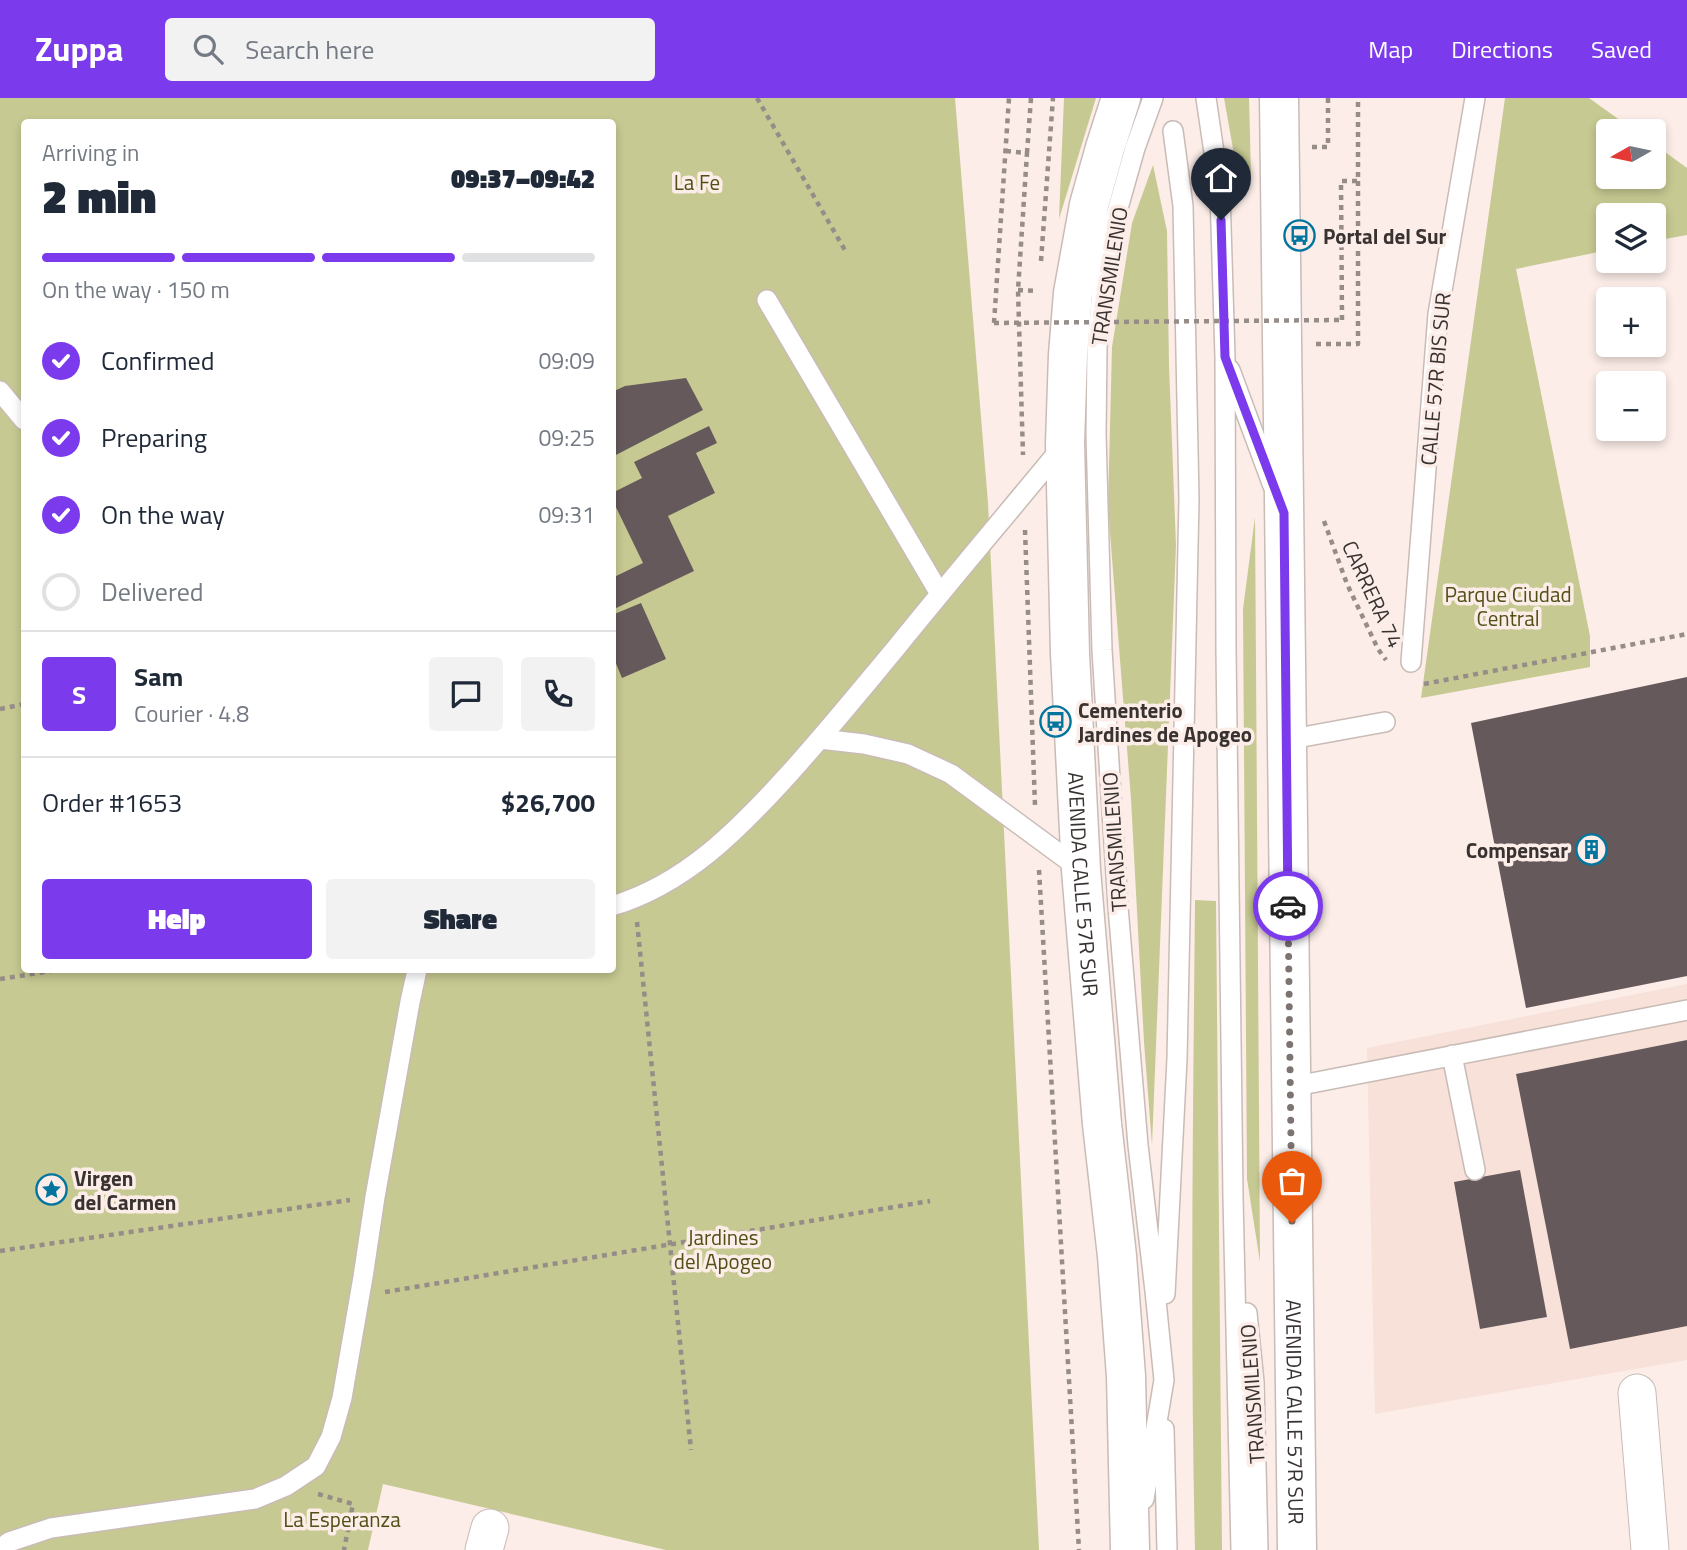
<!DOCTYPE html>
<html lang="en">
<head>
<meta charset="utf-8">
<style>
  :root { --surface:#fff; --page:#f2f2f3; --text:#1f2937; --muted:#747a83; --line:#e0e1e3; --accent:#7c3aed }
  body { margin:0; font-family:"Titillium Web",sans-serif; background:var(--page); color:var(--text); height:100vh; display:flex; flex-direction:column; font-size:26px; white-space:nowrap }
  * { box-sizing:border-box; margin:0 }
  p { font-size:23px; color:var(--muted) }
  .icon { flex:none; width:38px; height:38px; fill:none; stroke:currentColor; stroke-width:2; stroke-linecap:round; stroke-linejoin:round }
  .map { position:relative; flex:1; overflow:hidden }
  .details { position:absolute; left:21px; top:21px; width:595px; height:854px; display:flex; flex-direction:column; background:var(--surface); border-radius:7px; box-shadow:0 4px 10px #0003 }
  .details>* { flex:none }
  .needle { width:46px; rotate:261deg }
  .fabs { position:absolute; left:1596px; top:21px; display:grid; gap:14px }
  .fabs a { display:grid; place-items:center; width:70px; height:70px; border-radius:7px; background:var(--surface); box-shadow:0 4px 10px #0003; font-size:35px }
  .pin { position:absolute; display:grid; place-items:center; width:60px; height:60px; color:#fff; margin:-72px -30px; border-radius:50% 50% 50% 0; rotate:-45deg; box-shadow:0 0 7px #0007 }
  .pin .icon { rotate:45deg }
  .courier { position:absolute; display:grid; place-items:center; width:70px; height:70px; margin:-35px; border:5px solid #7c3aed; border-radius:50%; background:#fff; color:#222; box-shadow:0 2px 9px #0007 }
  .summary em { font-style:normal; font-weight:800 }
  .summary div { display:flex; flex-direction:column-reverse }
  .summary { display:flex; align-items:center; justify-content:space-between; height:119px; padding:0 21px }
  h1 { font-size:46px; font-weight:800; line-height:52px }
  .bar { display:grid; grid-template-columns:repeat(4,1fr); gap:10px 7px; align-content:center; height:84px; padding:0 21px }
  .bar i { height:9px; border-radius:5px; background:var(--line) }
  .bar .current { background:var(--accent) }
  .bar p { grid-column:span 4 }
  .line { display:flex; align-items:center; gap:18px; padding:0 21px; border-top:2px solid var(--line) }
  .line div { flex:1 }
  .round { display:grid; place-items:center; flex:none; width:74px; height:74px; border-radius:7px; background:var(--page) }
  ol { padding:0 21px; list-style:none }
  li { display:flex; align-items:center; gap:21px; height:77px }
  li p { margin-inline-start:auto }
  li .icon { padding:7px; border-radius:50%; background:var(--accent); color:#fff; stroke-width:4 }
  li:last-child { color:var(--muted) }
  li i { width:38px; height:38px; border:4px solid var(--line); border-radius:50% }
  .action { display:flex; gap:14px; margin-top:auto; padding:14px 21px }
  .action a { flex:1; height:80px; border-radius:7px; background:var(--accent); color:#fff; font-size:28px; font-weight:800; line-height:80px; text-align:center }
  .action a+a { background:var(--page); color:var(--text) }
  header { display:flex; align-items:center; gap:42px; box-sizing:border-box; height:98px; padding:0 35px; background:var(--accent); color:#fff }
  header strong { font-size:33px }
  nav { display:flex; gap:38px; margin-inline-start:auto; font-size:24px }
  .search { width:490px; height:63px; background:var(--page); display:flex; align-items:center; gap:18px; box-sizing:border-box; padding:0 24px; border-radius:7px; color:var(--muted); font-size:26px }
  .map>svg:first-child { display:block }
  .built { fill:#f7e1d8 }
  .green { fill:#c7c992; fill-rule:evenodd }
  .building { fill:#66595b }
  .lines { fill:none; stroke-linecap:round; stroke-linejoin:round }
  .lane-casing { stroke:#c9bbb6; stroke-width:22 }
  .street-casing { stroke:#c9bbb6; stroke-width:39 }
  .highway-casing { stroke:#c9bbb6; stroke-width:41 }
  .path { stroke:#968c88; stroke-width:4.5; stroke-dasharray:5 5; stroke-linecap:butt }
  .lane { stroke:#fff; stroke-width:19 }
  .street { stroke:#fff; stroke-width:37 }
  .highway { stroke:#fff; stroke-width:38 }
  .path-bridge { stroke:#968c88; stroke-width:4.5; stroke-dasharray:5 5; stroke-linecap:butt }
  .done { stroke:#7d7370; stroke-width:7; stroke-dasharray:0 12.6 }
  .route { stroke:#7c3aed; stroke-width:9 }
  .labels { text-anchor:middle; dominant-baseline:central; stroke-width:7; stroke-linejoin:round; paint-order:stroke }
  .park-label { font-size:21px; fill:#505016; stroke:#fcede8 }
  .poi-label { font-size:21px; font-weight:bold; fill:#383230; stroke:#fcede8; text-anchor:start }
  .street-label { font-size:21px; fill:#383230; stroke:#fcede8 }
</style>
</head>
<body>
<header>
<strong>Zuppa</strong>
<div class="search"><svg class="icon" aria-label="search" viewBox="0 0 24 24"><circle cx="10" cy="10" r="6"/><path d="M15 15l6 6"/></svg>Search here</div>
<nav><a>Map</a><a>Directions</a><a>Saved</a></nav>
</header>
<div class="map">
<svg width="1687" height="1452" viewBox="0 0 1687 1452">
  <rect width="100%" height="100%" fill="#fcede8"/>
  <path class="built" d="M1687 886V1262L1375 1316 1367 950Z"/>
  <path class="green" d="M0 0H955L988 405 1039 1452H666L383 1386 368 1452H0ZM24 24H612V872H24Z
    M1064 0H1096L1059 121Z
    M1224 0H1249L1251 77 1238 79Z
    M1505 0H1589L1635 33H1608V79H1654V46L1687 70V137L1654 143V117H1608V152L1516 171 1590 538V569L1421 600Z
    M1153 67 1167 133 1169 268 1176 447 1152 1047 1144 944 1131 701 1108 409 1112 249 1132 125Z
    M1255 419 1260 1164 1247 1081 1243 511Z
    M1195 802 1216 803 1222 1452H1195C1190 1235 1193 1019 1195 802Z"/>
  <path class="building" d="M686 280 703 312 612 359V294L625 288Z
    M709 328 717 345 696 355 715 395 668 418 694 473 612 512V480L643 465 612 401V395L642 380 634 364Z
    M641 505 666 561 622 580 612 556V517Z
    M1687 579V878L1526 910 1471 625Z
    M1687 942V1228L1570 1251 1516 976Z
    M1520 1072 1547 1219 1480 1231 1454 1084Z"/>
  <g class="lines">
    <defs>
      <path id="lane" d="M1206 0 1220 95 1225 259 1226 552 1233 1099 1241 1452
        M767 202 940 496
        M1230 272 1273 388
        M0 293 24 322
        M1411 564 1438 216 1475 0
        M820 641 864 646 908 656 951 676 1080 771
        M1286 642 1385 624
        M612 808C686 786 739 731 789 676 826 635 861 592 896 550 951 482 1007 416 1063 348
        M1452 957 1475 1072
        M1291 989 1687 912
        M1165 1196 1177 961 1189 401 1183 108 1173 33
        M1247 1215 1254 1284 1258 1452
        M1164 1331 1167 1452
        M1144 1401 1164 1282 1155 1193 1138 1047 1118 809 1102 552 1096 336 1097 250 1102 191 1111 135 1135 50 1153 0
        M0 1451 9 1444 51 1430 255 1401 286 1388 316 1368 331 1339 342 1300 363 1179 375 1099 410 904 417 872"/>
      <path id="street" d="M1637 1295 1650 1452
        M484 1452 490 1430"/>
      <g id="highway">
        <path id="s1" d="M1121 0 1105 50 1089 107 1073 195 1068 257 1065 345 1070 555 1081 772 1102 1026 1117 1158 1126 1278 1130 1452"/>
        <path id="s2" d="M1279 0 1297 1452"/>
      </g>
    </defs>
    <use href="#lane" class="lane-casing"/>
    <use href="#street" class="street-casing"/>
    <use href="#highway" class="highway-casing"/>
    <path class="path" d="M757 0 846 154
      M1312 49H1328V0
      M1006 53 1027 55 1018 192 1023 357
      M1027 55 1031 0
      M1041 163 1053 0
      M1018 192 1038 193
      M1342 222 1341 83H1358V0
      M994 225 1009 0
      M1316 246H1358V83
      M1324 423 1347 486 1378 551 1386 562
      M1025 432 1035 707
      M1424 586 1687 536
      M0 611 24 606
      M1039 772 1079 1452
      M637 824 691 1352
      M0 881 58 872
      M0 1153 350 1102
      M385 1194 930 1103
      M318 1396 353 1406 344 1452"/>
    <use href="#lane" class="lane"/>
    <use href="#street" class="street"/>
    <use href="#highway" class="highway"/>
    <path class="path-bridge" d="M994 225 1342 222"/>
  </g>
  <g class="lines">
    <path class="done" d="M1288 808 1292 1125"/>
    <path class="route" d="M1221 122 1225 259 1284 415 1288 808"/>
  </g>
  <defs>
    <symbol id="bus-ring" viewBox="-11 -11 22 22"><circle r="9.5" fill="#fcede8" stroke="#02759f" stroke-width="1.5"/><path d="M-5-6H5V4H4V6H2V4H-2V6H-4V4H-5ZM-3.5-4V0h7V-4ZM-3.5 1.2v1.5H-2V1.2ZM2 1.2v1.5H3.5V1.2Z" fill="#02759f"/></symbol>
    <symbol id="building-ring" viewBox="-11 -11 22 22"><circle r="9.5" fill="#fcede8" stroke="#02759f" stroke-width="1.5"/><path d="M-4-6H4V6H1V3H-1V6H-4ZM-2.5-4.3h1.7v1.8h-1.7ZM.8-4.3h1.7v1.8H.8ZM-2.5-1h1.7V.8h-1.7ZM.8-1h1.7V.8H.8Z" fill="#02759f"/></symbol>
    <symbol id="sight-ring" viewBox="-11 -11 22 22"><circle r="9.5" fill="#fcede8" stroke="#02759f" stroke-width="1.5"/><path d="M0-6L1.8-2.2L6-1.7L2.9 1.2L3.7 5.4L0 3.3L-3.7 5.4L-2.9 1.2L-6-1.7L-1.8-2.2Z" fill="#02759f"/></symbol>
  </defs>
  <g fill-rule="evenodd">
    <use href="#bus-ring" x="1282" y="120" width="35" height="35"/>
    <use href="#bus-ring" x="1038" y="606" width="35" height="35"/>
    <use href="#building-ring" x="1574" y="734" width="35" height="35"/>
    <use href="#sight-ring" x="34" y="1074" width="35" height="35"/>
  </g>
  <g class="labels">
    <g class="park-label">
      <text x="697" y="84">La Fe</text>
      <text x="1508" y="496">Parque Ciudad<tspan x="1508" dy="24">Central</tspan></text>
      <text x="723" y="1139">Jardines<tspan x="723" dy="24">del Apogeo</tspan></text>
      <text x="342" y="1421">La Esperanza</text>
    </g>
    <g class="poi-label">
      <text x="1323" y="138">Portal del Sur</text>
      <text x="1078" y="612">Cementerio<tspan x="1078" dy="24">Jardines de Apogeo</tspan></text>
      <text x="1568" y="752" text-anchor="end">Compensar</text>
      <text x="74" y="1080">Virgen<tspan x="74" dy="24">del Carmen</tspan></text>
    </g>
    <g class="street-label">
      <text transform="translate(1109 178) rotate(-81)">TRANSMILENIO</text>
      <text transform="translate(1435 281) rotate(-85)">CALLE 57R BIS SUR</text>
      <text transform="translate(1373 496) rotate(65)">CARRERA 74</text>
      <text transform="translate(1114 744) rotate(-94)">TRANSMILENIO</text>
      <text stroke="none"><textPath href="#s1" startOffset="793">AVENIDA CALLE 57R SUR</textPath></text>
      <text transform="translate(1252 1296) rotate(-94)">TRANSMILENIO</text>
      <text stroke="none"><textPath href="#s2" startOffset="1314">AVENIDA CALLE 57R SUR</textPath></text>
    </g>
  </g>
</svg>
<div class="fabs">
<a><svg class="needle" viewBox="-14 -14 28 28"><path d="M0-13l5 13h-10z" fill="#e53935"/><path d="M0 13l5-13h-10z" fill="#747a83"/></svg></a>
<a><svg class="icon" aria-label="layers" viewBox="0 0 24 24"><path d="M12 4l9 5-9 5-9-5zM3 14l9 5 9-5"/></svg></a>
<a>+</a>
<a>−</a>
</div>
<div class="pin" style="left:1292px;top:1125px;background:#ea580c"><svg class="icon" aria-label="bag" viewBox="0 0 24 24"><path d="M5 8h14l-1 12H6zM9 8a3 3 0 0 1 6 0"/></svg></div>
<div class="pin" style="left:1221px;top:122px;background:#1f2937"><svg class="icon" aria-label="home" viewBox="0 0 24 24"><path d="M3 11l9-7 9 7M6 9v11h12V9"/></svg></div>
<div class="courier" style="left:1288px;top:808px"><svg class="icon" aria-label="car" viewBox="0 0 24 24"><path d="M5 17H2v-5l4-1 3-4h7l3 4 3 1v5h-3M9 17h6M6 11h13"/><circle cx="7" cy="17" r="2"/><circle cx="17" cy="17" r="2"/></svg></div>
<section class="details">
<div class="summary"><div><h1>2 min</h1><p>Arriving in</p></div><em>09:37–09:42</em></div>
<div class="bar"><i class="current"></i><i class="current"></i><i class="current"></i><i></i><p>On the way · 150 m</p></div>
<ol>
<li><svg class="icon" aria-label="check" viewBox="0 0 24 24"><path d="M5 12l5 5 9-10"/></svg>Confirmed<p>09:09</p></li>
<li><svg class="icon" aria-label="check" viewBox="0 0 24 24"><path d="M5 12l5 5 9-10"/></svg>Preparing<p>09:25</p></li>
<li><svg class="icon" aria-label="check" viewBox="0 0 24 24"><path d="M5 12l5 5 9-10"/></svg>On the way<p>09:31</p></li>
<li><i></i>Delivered</li>
</ol>
<div class="line" style="height:126px"><b class="round" style="background:var(--accent);color:#fff">S</b><div><b>Sam</b><p>Courier · 4.8</p></div><a class="round"><svg class="icon" aria-label="chat" viewBox="0 0 24 24"><path d="M4 5h16v11H9l-5 4z"/></svg></a><a class="round"><svg class="icon" aria-label="phone" viewBox="0 0 24 24"><path d="M5 4h4l2 5-3 2q2 4 5 5l2-3 5 2v4C11 20 4 13 5 4z"/></svg></a></div>
<div class="line" style="height:91px"><div>Order #1653</div><b>$26,700</b></div>
<div class="action"><a>Help</a><a>Share</a></div>
</section>
</div>
</body>
</html>
